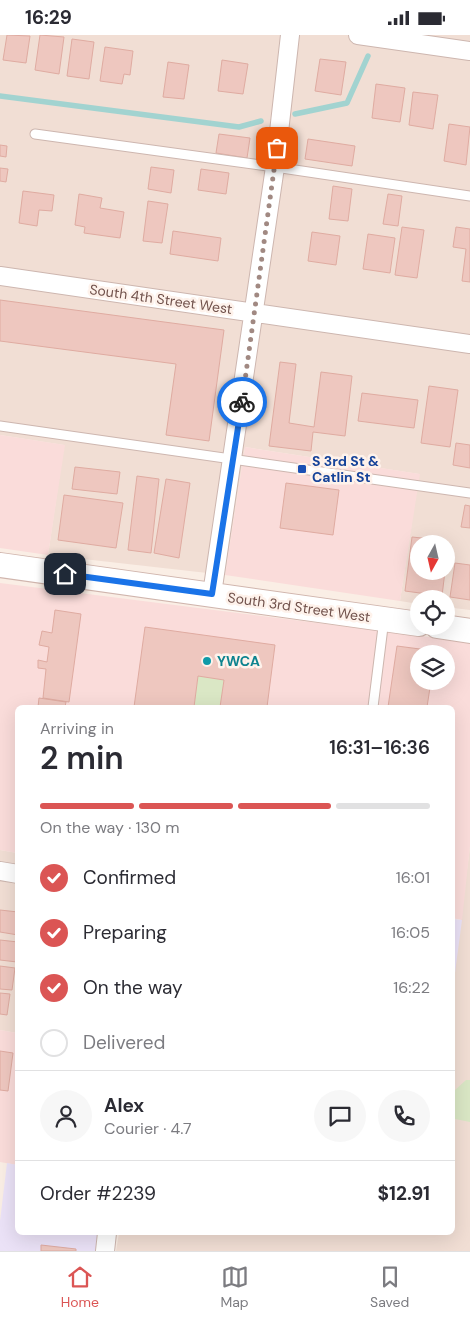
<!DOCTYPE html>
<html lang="en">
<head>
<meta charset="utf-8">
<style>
  :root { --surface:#fff; --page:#f7f7f7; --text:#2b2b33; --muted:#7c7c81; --line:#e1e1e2; --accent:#db5554 }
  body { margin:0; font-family:"DM Sans",sans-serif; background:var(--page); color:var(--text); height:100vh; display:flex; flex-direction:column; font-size:19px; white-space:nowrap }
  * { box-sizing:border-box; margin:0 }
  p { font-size:16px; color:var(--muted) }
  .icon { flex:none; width:28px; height:28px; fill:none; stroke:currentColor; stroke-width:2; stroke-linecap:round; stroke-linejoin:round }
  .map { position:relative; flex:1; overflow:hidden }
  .sheet { position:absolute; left:15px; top:670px; width:440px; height:530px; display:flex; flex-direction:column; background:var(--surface); border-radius:8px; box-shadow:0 5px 20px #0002 }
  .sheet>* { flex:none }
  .needle { width:32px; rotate:188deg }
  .controls { position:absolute; left:410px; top:500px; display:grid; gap:10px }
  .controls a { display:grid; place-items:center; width:45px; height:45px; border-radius:50%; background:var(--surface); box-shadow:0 5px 20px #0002; font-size:25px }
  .pin { position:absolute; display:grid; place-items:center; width:42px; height:42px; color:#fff; margin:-21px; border-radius:10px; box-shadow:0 2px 8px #0006 }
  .courier { position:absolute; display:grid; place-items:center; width:50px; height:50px; margin:-25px; border:4px solid #1a73e8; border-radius:50%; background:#fff; color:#222; box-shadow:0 1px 6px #0007 }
  .headline em { font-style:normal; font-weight:600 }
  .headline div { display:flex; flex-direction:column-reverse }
  .headline { display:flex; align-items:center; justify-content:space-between; height:85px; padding:0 25px }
  h1 { font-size:32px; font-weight:600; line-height:38px }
  .bar { display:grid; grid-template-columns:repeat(4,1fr); gap:8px 5px; align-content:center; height:60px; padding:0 25px }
  .bar i { height:6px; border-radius:4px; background:var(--line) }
  .bar .active { background:var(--accent) }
  .bar p { grid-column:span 4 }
  .line { display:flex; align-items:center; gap:12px; padding:0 25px; border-top:1px solid var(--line) }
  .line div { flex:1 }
  .round { display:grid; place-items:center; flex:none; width:52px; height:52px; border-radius:26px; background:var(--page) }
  ol { padding:0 25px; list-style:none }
  li { display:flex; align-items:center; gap:15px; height:55px }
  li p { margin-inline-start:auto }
  li .icon { padding:5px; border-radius:50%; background:var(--accent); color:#fff; stroke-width:4 }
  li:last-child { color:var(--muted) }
  li i { width:28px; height:28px; border:2px solid var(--line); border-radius:50% }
  .status { display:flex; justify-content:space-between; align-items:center; height:35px; padding:0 25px; background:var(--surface); direction:ltr }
  .status svg { height:14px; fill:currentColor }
  .menu { display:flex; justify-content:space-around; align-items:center; height:70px; border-top:1px solid var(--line); background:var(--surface); font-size:14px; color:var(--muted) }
  .menu a { display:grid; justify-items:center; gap:2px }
  .menu .active { color:var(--accent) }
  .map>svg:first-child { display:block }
  .residential { fill:#f1ded4; fill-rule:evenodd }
  .commercial { fill:#fadcda; fill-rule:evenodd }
  .education { fill:#ebe2f7 }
  .green { fill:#dae7c5 }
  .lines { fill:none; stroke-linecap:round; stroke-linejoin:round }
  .stream { stroke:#a2d3d0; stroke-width:5.5 }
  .building { fill:#eec7bf; stroke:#dfaba1 }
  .service-casing { stroke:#cdb6af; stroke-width:11 }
  .minor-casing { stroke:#cdb6af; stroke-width:20 }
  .secondary-casing { stroke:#d0b5ad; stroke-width:26 }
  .service { stroke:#fff; stroke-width:9 }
  .minor { stroke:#fff; stroke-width:18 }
  .secondary { stroke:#fff; stroke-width:24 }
  .done { stroke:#a18982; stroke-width:5; stroke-dasharray:0 9 }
  .route { stroke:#1a73e8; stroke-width:6 }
  .transit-dot { fill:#1a4fb4; stroke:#fef2eb; stroke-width:2 }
  .culture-dot { fill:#0f9aa8; stroke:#fef2eb; stroke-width:2 }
  .labels { text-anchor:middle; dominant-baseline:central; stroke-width:5; stroke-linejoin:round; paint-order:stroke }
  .street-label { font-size:14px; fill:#71524c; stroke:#fef2eb }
  .transit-label { font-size:14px; font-weight:bold; fill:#164399; stroke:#fef2eb; text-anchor:start }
  .culture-label { font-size:14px; font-weight:bold; fill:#0d838f; stroke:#fef2eb; text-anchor:start }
</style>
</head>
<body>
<div class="status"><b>16:29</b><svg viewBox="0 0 49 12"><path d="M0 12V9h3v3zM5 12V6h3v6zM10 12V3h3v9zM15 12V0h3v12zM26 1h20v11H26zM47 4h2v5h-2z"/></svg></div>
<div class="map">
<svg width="470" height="1216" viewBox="0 0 470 1216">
  <rect width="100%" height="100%" fill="#faeee5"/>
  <path class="residential" d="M0 0H470V575L446 572V564H419V569L400 566 419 439 245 412 225 540 48 520 64 410 0 400ZM419 509H446V536H419Z
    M470 811V1216H116L119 1198H452V953Z
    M0 815 17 818V998L0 995Z"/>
  <path class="commercial" d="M0 400 65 410 48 520 0 513Z
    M245 412 420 439 400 566 225 540Z
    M0 548 470 607V811L462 885 452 883V672H18L17 818 0 815ZM419 619H446V646H419Z
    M0 995 17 998V1130L0 1127Z"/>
  <path class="education" d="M453 884 462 885 453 953 452 884Z
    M7 1128 17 1130 18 1198H99L97 1216H0V1186Z"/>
  <path class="green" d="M198 641 224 645 220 672H194Z
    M466 1045H470V1087L455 1084 452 1076 455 1055Z"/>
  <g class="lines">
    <path class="stream" d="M0 61 239 92 261 86
      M295 79 347 68 368 21"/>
  </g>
  <path class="building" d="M7 0 30 1 26 28 3 25Z
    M40 0 64 2 59 39 35 35Z
    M72 4 94 7 89 44 67 41Z
    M105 12 133 16 130 40 124 39 122 49 100 46Z
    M320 24 346 27 341 60 315 56Z
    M222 25 248 29 243 59 218 56Z
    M168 27 189 30 184 64 163 62Z
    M376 49 405 53 400 87 372 83Z
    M413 57 438 60 433 94 409 90Z
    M449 89 470 92 466 130 444 126Z
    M219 99 250 103 247 123 216 118Z
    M308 104 355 111 352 131 305 124Z
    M0 110 7 111 6 122 0 121Z
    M151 132 174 135 171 158 148 154Z
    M0 133 8 134 6 147 0 146Z
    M201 134 229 138 226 159 198 155Z
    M333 151 352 154 348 186 329 184Z
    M23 156 54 160 52 176 39 175 37 191 19 188Z
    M79 159 102 163 100 173 124 177 120 203 84 198 85 192 75 190Z
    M388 159 402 161 398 191 383 189Z
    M148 166 168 169 162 208 143 206Z
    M402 192 424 195 417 243 395 240Z
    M456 192 470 194V247L462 246 466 214 453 212Z
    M173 196 221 203 218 226 170 219Z
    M312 197 340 201 336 230 308 226Z
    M368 199 395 203 390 238 363 234Z
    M0 265 224 295 209 406 166 400 176 329 0 306Z
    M280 327 296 329 289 388 314 392 321 337 352 341 345 401 313 397 311 416 269 411Z
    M429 351 458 355 450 412 421 408Z
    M362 358 418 365 414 393 358 386Z
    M456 408 470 410V433L453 430Z
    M75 432 120 437 117 459 72 454Z
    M137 441 159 444 151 518 128 515Z
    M166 444 190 448 179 523 154 518Z
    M286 448 339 455 333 500 280 493Z
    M64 460 123 468 116 513 58 505Z
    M465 470 470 471V493L461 492Z
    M412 502 441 505V509H419V536H445L442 561 405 556Z
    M455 528 470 530V565L450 562Z
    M55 575 81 579 69 667 43 663 46 634 38 633V625L47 627 49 612 39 610 42 596 52 598Z
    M145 592 275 610 267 672H220L224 645 198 641 194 672H134Z
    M397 611 435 616V619H419V646H431L427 672H388Z
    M39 663 66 667 65 672H38Z
    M0 875 18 877V900L0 897Z
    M0 905 18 907 17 927 0 925Z
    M0 931 15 933 12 955 0 954Z
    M0 958 10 959 7 980 0 979Z
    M0 1016 13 1018 8 1056 0 1055Z
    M41 1210 76 1214V1216H41Z"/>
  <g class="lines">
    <defs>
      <path id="service" d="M35 99 275 132 470 161
        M0 391 470 458
        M373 672 384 584"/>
      <path id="minor" d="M358 0 470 16
        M0 241 470 309
        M212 559 275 132 290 0
        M0 836 18 839
        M105 1216 107 1198"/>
      <path id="secondary" d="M0 530 419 589
        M437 591 470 596"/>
    </defs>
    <use href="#service" class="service-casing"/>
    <use href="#minor" class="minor-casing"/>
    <use href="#secondary" class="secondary-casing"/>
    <use href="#service" class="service"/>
    <use href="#minor" class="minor"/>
    <use href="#secondary" class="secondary"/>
  </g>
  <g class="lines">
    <path class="done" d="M242 367 277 113"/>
    <path class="route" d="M65 539 212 559 242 367"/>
  </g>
  <rect class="transit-dot" x="297" y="429" width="10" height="10" rx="2.5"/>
  <circle class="culture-dot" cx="207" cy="626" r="5"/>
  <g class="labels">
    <g class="street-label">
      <text transform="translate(161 264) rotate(8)">South 4th Street West</text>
      <text transform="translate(299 572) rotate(8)">South 3rd Street West</text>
    </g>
    <g class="transit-label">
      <text x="312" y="426">S 3rd St &amp;<tspan x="312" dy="16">Catlin St</tspan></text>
    </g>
    <g class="culture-label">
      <text x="217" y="626">YWCA</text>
    </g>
  </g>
</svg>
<div class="controls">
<a><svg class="needle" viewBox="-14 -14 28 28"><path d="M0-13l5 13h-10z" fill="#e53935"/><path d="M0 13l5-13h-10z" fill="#7c7c81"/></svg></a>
<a><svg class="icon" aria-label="locate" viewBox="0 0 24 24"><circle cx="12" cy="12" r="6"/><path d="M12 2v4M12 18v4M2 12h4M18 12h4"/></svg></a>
<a><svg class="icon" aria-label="layers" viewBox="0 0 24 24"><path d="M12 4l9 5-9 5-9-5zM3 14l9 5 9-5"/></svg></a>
</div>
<div class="pin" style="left:277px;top:113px;background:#ea580c"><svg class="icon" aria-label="bag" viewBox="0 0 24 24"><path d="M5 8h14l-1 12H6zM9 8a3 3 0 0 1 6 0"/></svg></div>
<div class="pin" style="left:65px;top:539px;background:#1f2937"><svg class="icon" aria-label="home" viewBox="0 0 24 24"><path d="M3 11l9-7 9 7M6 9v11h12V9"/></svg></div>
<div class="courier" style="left:242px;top:367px"><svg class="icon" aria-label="bike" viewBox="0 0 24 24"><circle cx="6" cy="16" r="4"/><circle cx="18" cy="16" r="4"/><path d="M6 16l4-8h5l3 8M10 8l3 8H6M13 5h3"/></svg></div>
<section class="sheet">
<div class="headline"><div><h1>2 min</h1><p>Arriving in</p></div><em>16:31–16:36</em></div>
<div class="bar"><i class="active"></i><i class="active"></i><i class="active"></i><i></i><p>On the way · 130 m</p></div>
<ol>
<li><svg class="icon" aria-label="check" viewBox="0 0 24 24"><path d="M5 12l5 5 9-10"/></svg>Confirmed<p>16:01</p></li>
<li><svg class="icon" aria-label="check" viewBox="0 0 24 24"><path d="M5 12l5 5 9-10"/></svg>Preparing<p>16:05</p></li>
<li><svg class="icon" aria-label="check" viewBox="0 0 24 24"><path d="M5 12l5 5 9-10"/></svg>On the way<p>16:22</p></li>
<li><i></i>Delivered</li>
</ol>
<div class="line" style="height:90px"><a class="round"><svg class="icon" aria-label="person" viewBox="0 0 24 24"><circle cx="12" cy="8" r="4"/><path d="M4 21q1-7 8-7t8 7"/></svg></a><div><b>Alex</b><p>Courier · 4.7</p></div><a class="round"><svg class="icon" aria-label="chat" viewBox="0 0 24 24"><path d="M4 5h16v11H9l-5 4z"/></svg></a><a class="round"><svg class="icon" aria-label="phone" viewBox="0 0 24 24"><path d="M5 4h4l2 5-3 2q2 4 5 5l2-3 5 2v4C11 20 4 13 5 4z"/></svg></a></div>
<div class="line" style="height:65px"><div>Order #2239</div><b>$12.91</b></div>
</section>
</div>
<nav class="menu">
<a class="active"><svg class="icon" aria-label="home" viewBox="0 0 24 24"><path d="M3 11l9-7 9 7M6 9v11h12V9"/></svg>Home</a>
<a><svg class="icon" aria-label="map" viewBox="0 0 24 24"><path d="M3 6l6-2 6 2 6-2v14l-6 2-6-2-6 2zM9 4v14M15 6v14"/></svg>Map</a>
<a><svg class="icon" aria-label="saved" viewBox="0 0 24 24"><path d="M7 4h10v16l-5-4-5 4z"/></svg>Saved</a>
</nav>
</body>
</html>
